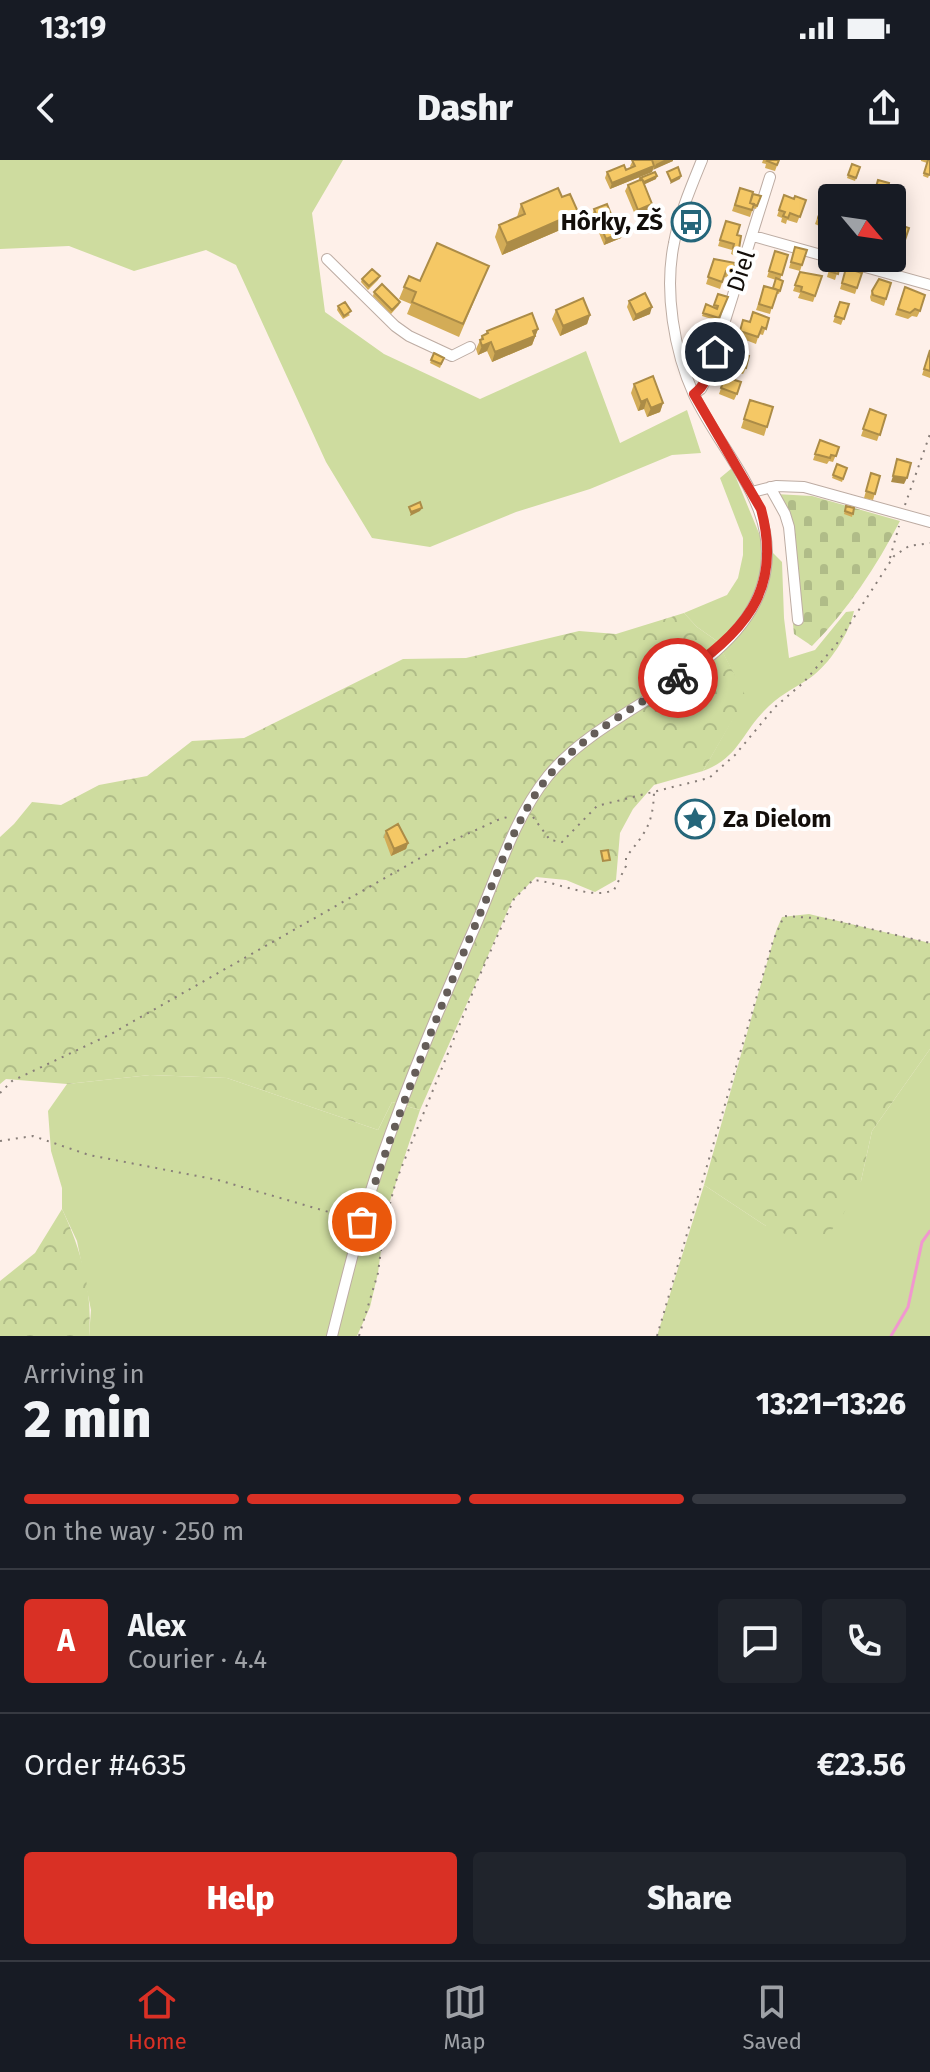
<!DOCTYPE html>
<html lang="en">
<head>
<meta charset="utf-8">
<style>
  :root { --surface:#171b24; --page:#20242c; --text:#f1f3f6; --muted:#9ea1a6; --line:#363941; --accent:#d93025 }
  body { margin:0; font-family:"Fira Sans",sans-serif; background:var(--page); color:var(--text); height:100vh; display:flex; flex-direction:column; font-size:30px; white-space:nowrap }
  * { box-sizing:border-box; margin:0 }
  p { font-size:26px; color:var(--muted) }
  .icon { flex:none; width:44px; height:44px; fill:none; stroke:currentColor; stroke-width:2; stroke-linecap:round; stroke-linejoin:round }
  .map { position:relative; height:1176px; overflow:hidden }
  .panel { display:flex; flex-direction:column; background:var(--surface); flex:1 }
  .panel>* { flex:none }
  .needle { width:52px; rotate:119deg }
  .fabs { position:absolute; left:818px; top:24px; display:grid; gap:16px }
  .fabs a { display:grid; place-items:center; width:88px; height:88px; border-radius:8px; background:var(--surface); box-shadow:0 4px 20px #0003; font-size:40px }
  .pin { position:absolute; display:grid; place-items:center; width:68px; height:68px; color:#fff; margin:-34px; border:4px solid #fff; border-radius:50%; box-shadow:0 2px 8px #0007 }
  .courier { position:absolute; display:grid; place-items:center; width:80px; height:80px; margin:-40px; border:6px solid #d93025; border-radius:50%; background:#fff; color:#222; box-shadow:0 2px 10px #0007 }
  .head em { font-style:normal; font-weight:800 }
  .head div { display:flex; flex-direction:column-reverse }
  .head { display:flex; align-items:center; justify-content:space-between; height:136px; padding:0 24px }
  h1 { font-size:52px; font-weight:800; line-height:60px }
  .bar { display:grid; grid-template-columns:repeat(4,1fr); gap:12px 8px; align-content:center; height:96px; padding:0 24px }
  .bar i { height:10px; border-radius:6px; background:var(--line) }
  .bar .active { background:var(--accent) }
  .bar p { grid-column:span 4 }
  .line { display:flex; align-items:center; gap:20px; padding:0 24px; border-top:2px solid var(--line) }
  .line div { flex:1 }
  .round { display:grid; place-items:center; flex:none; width:84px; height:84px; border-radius:8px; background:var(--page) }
  .action { display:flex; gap:16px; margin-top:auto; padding:16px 24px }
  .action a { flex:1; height:92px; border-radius:8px; background:var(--accent); color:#fff; font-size:32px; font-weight:800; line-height:92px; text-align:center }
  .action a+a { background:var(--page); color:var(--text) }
  .status { display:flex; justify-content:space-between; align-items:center; height:56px; padding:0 40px; background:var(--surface); direction:ltr }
  .status svg { height:22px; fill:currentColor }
  header { display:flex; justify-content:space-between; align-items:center; height:104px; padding:0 24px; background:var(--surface); font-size:36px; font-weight:800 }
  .tabs { display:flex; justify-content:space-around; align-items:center; height:112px; border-top:2px solid var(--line); background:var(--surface); font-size:22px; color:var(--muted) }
  .tabs a { display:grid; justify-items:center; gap:4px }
  .tabs .active { color:var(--accent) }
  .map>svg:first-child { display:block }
  .grass { fill:#cedc9f }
  .forest { fill:url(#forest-crowns) }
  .cemetery { fill:url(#cemetery-stones) }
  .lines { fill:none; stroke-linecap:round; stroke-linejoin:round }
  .stream { stroke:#f197cf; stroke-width:3 }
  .minor-casing { stroke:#bdaca3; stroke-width:12 }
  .path { stroke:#887e79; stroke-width:2; stroke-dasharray:2 6; stroke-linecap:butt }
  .minor { stroke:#fff; stroke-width:10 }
  .wall { fill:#d3ac57 }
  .shaded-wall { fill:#ac8c47 }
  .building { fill:#f5c865; stroke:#ac8c47; stroke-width:2 }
  .done { stroke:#655d58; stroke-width:8; stroke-dasharray:0 14.4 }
  .route { stroke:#d93025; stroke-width:10 }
  .labels { text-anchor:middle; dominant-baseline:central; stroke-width:8; stroke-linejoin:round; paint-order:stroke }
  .poi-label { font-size:24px; font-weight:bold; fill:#130e0a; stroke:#fff; text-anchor:end }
  .street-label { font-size:24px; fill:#130e0a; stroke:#fff }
</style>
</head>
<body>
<div class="status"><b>13:19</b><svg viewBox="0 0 49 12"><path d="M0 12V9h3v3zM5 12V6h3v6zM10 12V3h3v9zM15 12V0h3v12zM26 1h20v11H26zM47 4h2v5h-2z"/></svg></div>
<header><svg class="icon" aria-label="back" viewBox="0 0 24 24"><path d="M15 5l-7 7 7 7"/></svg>Dashr<svg class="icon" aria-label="share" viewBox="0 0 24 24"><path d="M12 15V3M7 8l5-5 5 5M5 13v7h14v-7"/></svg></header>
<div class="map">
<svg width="930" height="1176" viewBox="0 0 930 1176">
  <defs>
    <pattern id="forest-crowns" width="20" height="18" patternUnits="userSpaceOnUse" patternTransform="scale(2)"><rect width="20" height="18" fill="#cedc9f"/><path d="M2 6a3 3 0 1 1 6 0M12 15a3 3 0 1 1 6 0" fill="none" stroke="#b0bc88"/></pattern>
    <pattern id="cemetery-stones" width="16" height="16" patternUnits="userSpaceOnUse" patternTransform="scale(2)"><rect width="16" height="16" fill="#cedc9f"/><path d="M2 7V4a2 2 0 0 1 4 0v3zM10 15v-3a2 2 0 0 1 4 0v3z" fill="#b0bc88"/></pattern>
  </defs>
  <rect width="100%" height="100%" fill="#fef0e9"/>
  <path class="grass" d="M0 0H343L312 53 325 152 384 194 480 239 586 191 620 283 687 250 701 293 672 295 590 329 516 352 430 387 372 378 326 302 236 105 206 90 134 111 69 86 0 89Z
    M732 308 763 383 782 402 784 458 789 498 815 490 846 452 854 451C849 474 830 504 810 518 793 529 778 536 764 551 740 576 739 597 703 611L745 537 717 481 697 467 684 453 727 435 738 418 743 395V378L720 318Z
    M930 889V1176H657L704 1025 766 1066 861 1021 872 971Z
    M150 915 227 918 378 970 392 942 420 950 386 1053 378 1113 370 1147 357 1176H89L91 1150 77 1081 62 1049V1028L51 991 48 951 67 924Z"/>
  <path class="forest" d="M684 453 697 467 717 481 746 537 703 611 654 625 633 649 620 673 616 720 595 732 566 720 536 717 512 741 420 950 392 942 378 970 227 918 150 915 67 924 6 919 0 924V677L14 664 32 642 61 645 99 625 147 616 192 581 244 578 403 499 466 498 579 471 616 474Z
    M809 754 930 783V889L872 971 861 1021 840 1060 825 1078 809 1084 766 1066 704 1025 776 771 782 757Z
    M62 1049C81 1089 93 1132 89 1176H0V1121L35 1093Z"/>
  <path class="cemetery" d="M775 334 812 336 900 361C876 407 848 450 812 486L794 474 783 361Z"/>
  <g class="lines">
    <path class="stream" d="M891 1176 908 1147 922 1082 930 1071"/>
    <defs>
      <path id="minor" d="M753 76 832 98
        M833 98 930 125
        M327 99 395 166 409 176 452 196 470 187
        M694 234 701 229 707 218 770 17
        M770 327 785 354 789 367 798 460
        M752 332 776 326 804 327 930 362
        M332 1176C347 1117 361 1058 381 1000 409 919 443 840 477 762 498 713 514 658 548 616 605 546 734 514 762 426 785 351 724 298 694 235 674 191 664 131 674 83 679 55 691 27 702 0"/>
    </defs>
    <use href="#minor" class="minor-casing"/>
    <path class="path" d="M905 345 930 274
      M890 398 899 366
      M533 657 550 680 562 682 597 646 709 618 735 595 775 547 803 523 836 485 894 396 909 386 930 383
      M0 933 12 921 111 874 443 685 500 659 512 656
      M0 981 33 976 89 995 218 1020 353 1059
      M359 1176 378 1113 384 1066 396 1021 479 817 514 739 533 720C559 722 590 740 614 730L626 706V697C646 672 653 664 654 632
      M657 1176 773 781 784 756 829 759 930 783"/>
    <use href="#minor" class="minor"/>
  </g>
  <path class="wall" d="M633 0H673V1L653 9 652 12 610 29 605 18 607 12 626 10 631 8 630 6Z
    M763 0H779L775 11 765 8 766 4 762 3Z
    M921 0H930V13L928 18 923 16 927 3 921 1Z
    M852 4 860 7 855 21 847 18Z
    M640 18 656 19 644 24 650 51 636 57 625 31 628 25 639 20Z
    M878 20 889 23 885 34 875 31Z
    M740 28 752 37 761 36 756 49 753 48 750 57 732 51Z
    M794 39 806 40 797 63 787 60 786 64 781 62 782 58 777 56 779 50Z
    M823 42 832 44V72L815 64Z
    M521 44 578 52 574 64 502 95 495 77 499 65 517 57Z
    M594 49 623 72 621 78 604 85 592 56Z
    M726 61 737 75 739 89 736 96 731 94 732 90 718 86Z
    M892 62 909 68 901 92 892 89Z
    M795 87 807 90 800 111 789 108Z
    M775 91 788 95 780 120 783 121 779 134 776 133 770 154 756 150 764 126 773 128 776 120 767 117Z
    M832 98 841 100 835 120 827 117Z
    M714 99 735 103 729 118 724 117 720 129 706 124Z
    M489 106 459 177 407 154 411 144 399 139 404 127 420 121Z
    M846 108 862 113 855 134 840 129Z
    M800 112 822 116 813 142 798 138 800 133 793 131Z
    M380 116 378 120 368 130 361 122 362 119Z
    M905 127 920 151 917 157 912 156 908 159 895 155Z
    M872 131 886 139 884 146 871 141 870 137Z
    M374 132 400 142 399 145 391 154 373 136Z
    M718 134 728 137 718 161 702 156 706 144 713 147Z
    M629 141 650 154 633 161 627 147Z
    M840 142 849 144 841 165 833 162Z
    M338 146 350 155 343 159 337 150Z
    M556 150 590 155 587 164 560 176 552 159Z
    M769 158 763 175 759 174 756 184 738 177 743 160 750 162Z
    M538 169 532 185 492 202 487 191 478 195 476 189 482 176 486 174 487 171Z
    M930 190V218L922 215Z
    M733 191 746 208 743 214 727 209Z
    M434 193 444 198 440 208 430 203Z
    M725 217 737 234 734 240 719 234Z
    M634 224 663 243 660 252 647 257 644 249 638 251 631 233Z
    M750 240 773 247 764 276 741 268Z
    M870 249 886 255 877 281 861 276Z
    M820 280 839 287 833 302 829 301 827 304 813 300Z
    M837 304 847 308 842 322 832 318Z
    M871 313 880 316 873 340 864 338Z
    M846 346 854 348 852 357 844 354Z
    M386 671 408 683 406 689 391 696 384 677Z"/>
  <path class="shaded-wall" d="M664 0H673V1L653 10 656 4Z
    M654 6 652 12 610 29 612 23Z
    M657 16 656 19 641 26 642 22Z
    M681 16 680 19 670 24 671 21Z
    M652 44 650 51 636 57 638 50Z
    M578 52 574 64 502 95 507 83Z
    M623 72 621 78 604 85 606 79Z
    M652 147 650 154 633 161 636 155Z
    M590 155 587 164 560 176 563 166Z
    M538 169 532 185 492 202 495 192Z
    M491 182 487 191 478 195 482 186Z
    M647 239 644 249 638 251 641 242Z
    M663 243 660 252 647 257 651 248Z
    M893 316 907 318 904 324 891 322Z
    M422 348 420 351 410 356 411 352Z
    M408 683 406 689 391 696 394 689Z"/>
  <path class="building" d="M632 0H652L654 6 612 23 607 12 624 5 626 10 635 6Z
    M768 0H779L777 5 767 1Z
    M928 0H930V15L924 13Z
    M852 4 860 7 856 18 848 15Z
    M678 7 681 16 671 21 667 12Z
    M655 12 657 16 644 22 642 19 641 20 640 18Z
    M642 19 652 44 638 50 628 25Z
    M878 20 889 23 887 31 876 27Z
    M558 28 562 37 570 34 578 52 507 83 499 65 525 54 521 44Z
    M740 28 753 32 750 43 754 44 752 50 735 45Z
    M753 34 761 36 757 46 750 43Z
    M784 35 794 39 795 36 806 40 800 57 790 53 788 58 783 56 785 52 779 50Z
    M823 42 832 44V65L818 58Z
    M607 44 613 59 618 57 623 72 606 79 594 49Z
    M726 61 740 65 737 75 741 76 739 89 733 88 734 84 720 80Z
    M892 62 909 68 903 86 892 82Z
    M437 83 489 106 463 164 412 142 416 132 404 127 409 116 420 121Z
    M795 87 807 90 802 105 791 102Z
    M775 91 788 95 782 115 769 111Z
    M832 98 841 100 838 114 829 111Z
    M714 99 735 103 732 112 726 111 722 122 708 117Z
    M846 108 862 113 857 128 842 123Z
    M372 109 380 116 369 126 362 119Z
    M800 112 822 116 815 136 801 131 802 127 795 125Z
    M776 118 783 121 780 131 773 128Z
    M879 119 891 123 886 139 873 135 872 131Z
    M382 124 400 142 392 150 374 132Z
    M764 126 778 130 772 148 759 144Z
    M905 127 925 135 920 151 915 149 910 153 898 149Z
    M645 133 652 147 636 155 629 141Z
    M718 134 728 137 719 158 703 153 706 144 717 149 718 146 714 145Z
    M583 138 590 155 563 166 556 150Z
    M345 142 351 151 344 156 338 146Z
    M840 142 849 144 844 159 835 156Z
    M753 152 769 158 766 169 762 167 758 177 740 171 743 160 750 162Z
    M532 153 538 169 533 171 535 176 495 192 491 182 482 186 480 180 483 179 482 176 488 173 487 171Z
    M930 190V211L924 209Z
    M733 191 749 196 746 208 730 202Z
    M434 193 444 198 441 204 431 200Z
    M653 216 663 243 651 248 647 239 641 242 634 224Z
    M725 217 741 222 737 234 721 228Z
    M750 240 773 247 767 267 744 259Z
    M870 249 886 255 880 275 863 269Z
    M820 280 839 287 836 296 831 295 830 298 815 294Z
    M897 299 911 303 907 318 893 316Z
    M837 304 847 308 843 319 833 315Z
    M871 313 880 316 875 334 866 331Z
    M420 342 422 348 411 352 409 347Z
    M846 346 854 348 853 354 845 351Z
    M398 664 408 683 394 689 386 671Z
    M608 690 610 700 603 701 601 691Z"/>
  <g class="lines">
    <path class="done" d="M362 1062C396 957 437 855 480 754 500 708 516 658 547 618 581 575 634 549 678 518"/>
    <path class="route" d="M678 518C741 473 784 434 761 349L694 234C708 224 710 207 715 192"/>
  </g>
  <defs>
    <symbol id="bus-ring" viewBox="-11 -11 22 22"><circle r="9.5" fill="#fff" stroke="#25667a" stroke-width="1.5"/><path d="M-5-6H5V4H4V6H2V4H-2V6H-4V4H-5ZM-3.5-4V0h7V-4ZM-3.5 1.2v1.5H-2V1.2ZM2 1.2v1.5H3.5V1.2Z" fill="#25667a"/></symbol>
    <symbol id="sight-ring" viewBox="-11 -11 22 22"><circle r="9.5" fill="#fff" stroke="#25667a" stroke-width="1.5"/><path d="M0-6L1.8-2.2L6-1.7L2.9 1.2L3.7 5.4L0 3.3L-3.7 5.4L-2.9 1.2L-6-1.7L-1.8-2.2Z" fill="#25667a"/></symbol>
  </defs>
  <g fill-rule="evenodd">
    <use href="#bus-ring" x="669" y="40" width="44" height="44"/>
    <use href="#sight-ring" x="673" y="637" width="44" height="44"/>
  </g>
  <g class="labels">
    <g class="poi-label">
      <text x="663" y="62">Hôrky, ZŠ</text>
      <text x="723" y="659" text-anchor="start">Za Dielom</text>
    </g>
    <g class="street-label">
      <text transform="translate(741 111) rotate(-72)">Diel</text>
    </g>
  </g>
</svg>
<div class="fabs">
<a><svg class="needle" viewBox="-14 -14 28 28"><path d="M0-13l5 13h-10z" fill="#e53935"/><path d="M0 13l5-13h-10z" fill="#9ea1a6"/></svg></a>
</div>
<div class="pin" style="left:362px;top:1062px;background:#ea580c"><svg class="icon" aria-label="bag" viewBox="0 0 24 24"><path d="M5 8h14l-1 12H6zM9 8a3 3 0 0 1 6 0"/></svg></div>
<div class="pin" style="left:715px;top:192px;background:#1f2937"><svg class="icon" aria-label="home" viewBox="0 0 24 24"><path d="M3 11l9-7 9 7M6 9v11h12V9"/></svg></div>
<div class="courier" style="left:678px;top:518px"><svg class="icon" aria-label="bike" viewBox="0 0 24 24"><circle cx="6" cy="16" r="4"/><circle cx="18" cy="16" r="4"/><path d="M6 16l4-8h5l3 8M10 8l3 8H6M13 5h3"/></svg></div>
</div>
<section class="panel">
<div class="head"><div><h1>2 min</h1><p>Arriving in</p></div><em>13:21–13:26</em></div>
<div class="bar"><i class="active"></i><i class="active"></i><i class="active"></i><i></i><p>On the way · 250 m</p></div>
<div class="line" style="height:144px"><b class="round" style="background:var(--accent);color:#fff">A</b><div><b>Alex</b><p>Courier · 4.4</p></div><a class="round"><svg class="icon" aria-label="chat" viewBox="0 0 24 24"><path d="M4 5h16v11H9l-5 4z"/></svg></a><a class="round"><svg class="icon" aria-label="phone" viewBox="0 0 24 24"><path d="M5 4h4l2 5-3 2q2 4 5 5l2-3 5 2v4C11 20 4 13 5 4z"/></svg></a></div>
<div class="line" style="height:104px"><div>Order #4635</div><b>€23.56</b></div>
<div class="action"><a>Help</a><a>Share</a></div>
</section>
<nav class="tabs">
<a class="active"><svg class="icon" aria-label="home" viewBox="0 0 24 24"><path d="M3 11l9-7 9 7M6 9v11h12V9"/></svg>Home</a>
<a><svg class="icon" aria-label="map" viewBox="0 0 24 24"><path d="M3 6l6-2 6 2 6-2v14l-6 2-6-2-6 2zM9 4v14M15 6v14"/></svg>Map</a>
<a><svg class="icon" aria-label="saved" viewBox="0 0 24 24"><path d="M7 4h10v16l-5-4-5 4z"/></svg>Saved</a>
</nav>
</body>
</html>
